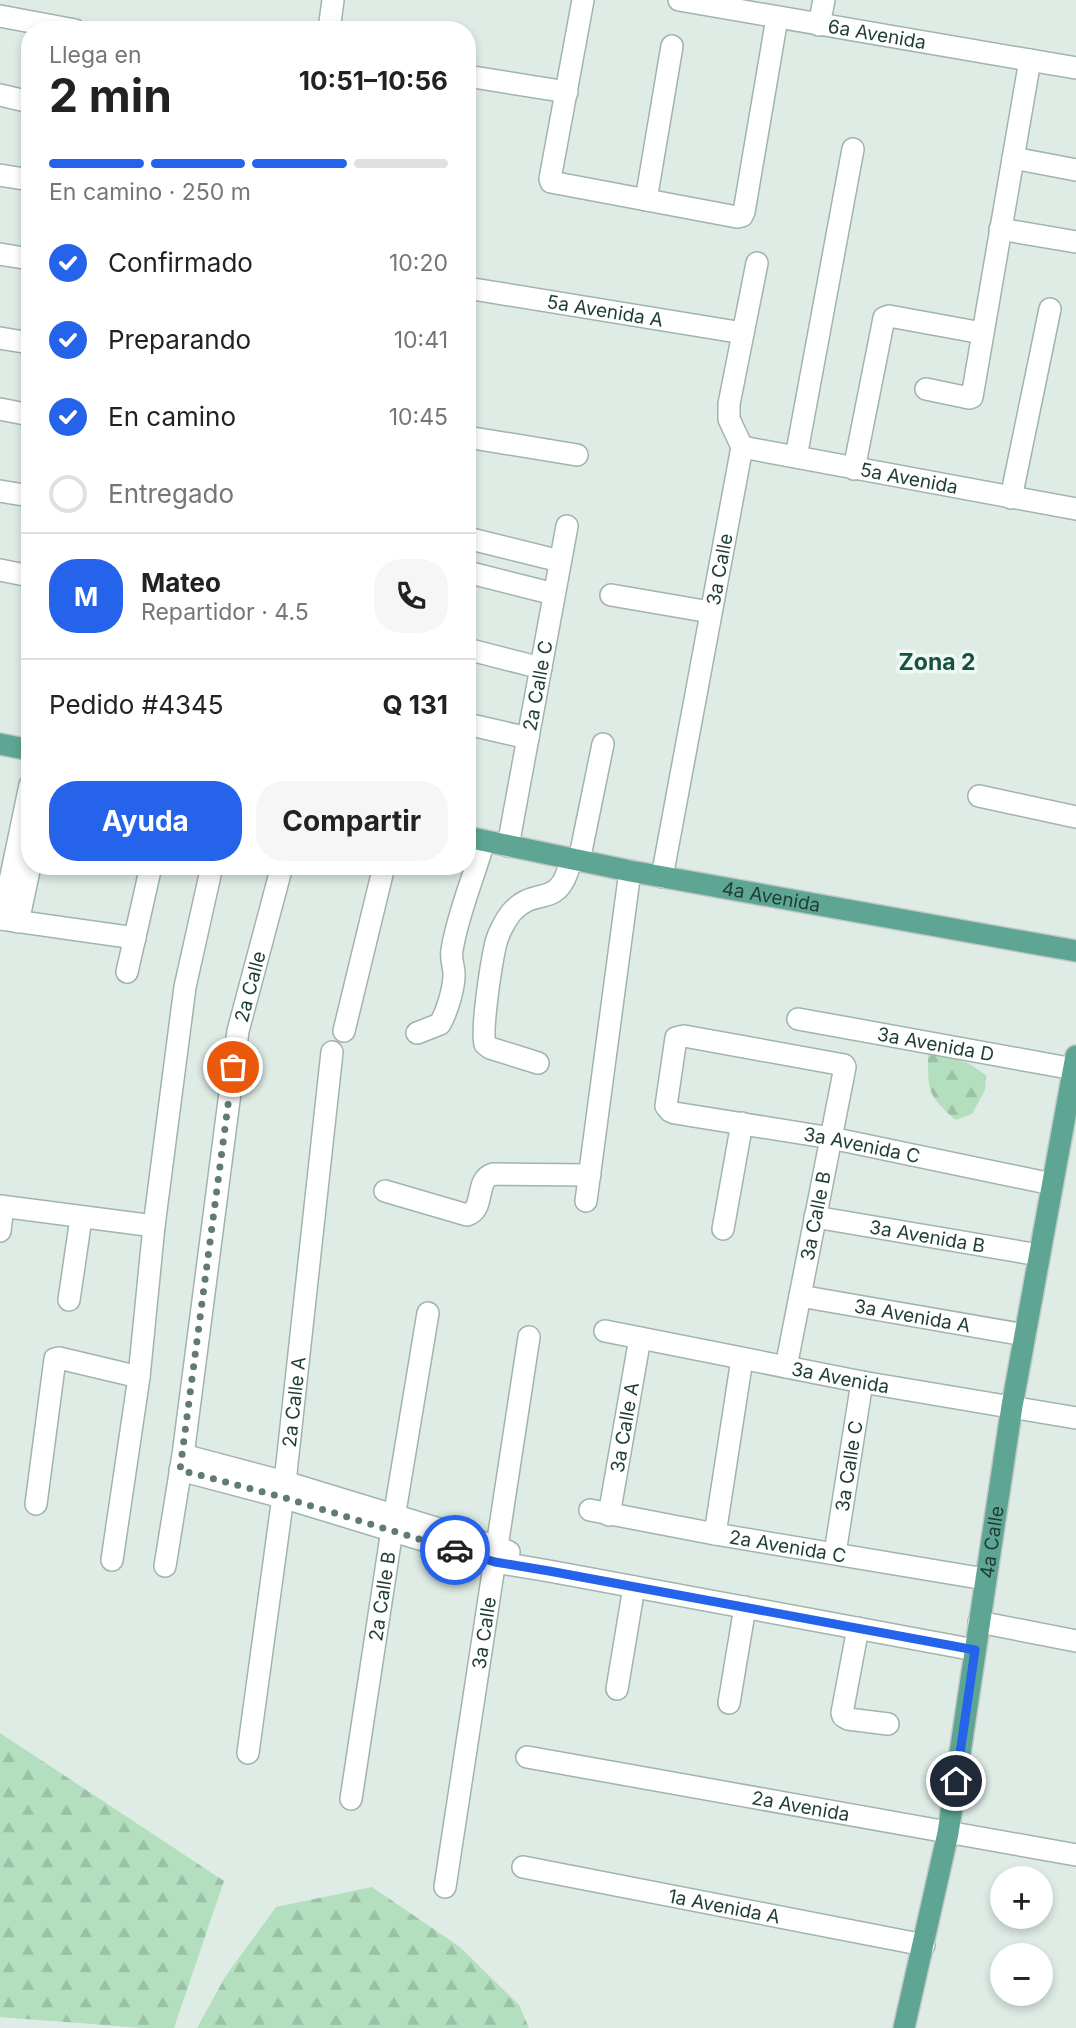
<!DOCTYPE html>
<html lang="es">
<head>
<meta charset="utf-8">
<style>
  :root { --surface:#fff; --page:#f6f6f6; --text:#222; --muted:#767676; --line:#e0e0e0; --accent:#2563eb }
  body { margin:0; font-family:Inter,sans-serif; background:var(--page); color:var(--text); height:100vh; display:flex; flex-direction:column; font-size:26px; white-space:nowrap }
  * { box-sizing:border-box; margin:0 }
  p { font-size:23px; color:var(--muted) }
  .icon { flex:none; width:38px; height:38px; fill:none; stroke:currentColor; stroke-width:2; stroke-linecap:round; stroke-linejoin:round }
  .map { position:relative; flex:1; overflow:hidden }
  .sheet { position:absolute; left:21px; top:21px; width:455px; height:854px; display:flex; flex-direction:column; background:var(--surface); border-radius:28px; box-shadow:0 4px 10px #0003 }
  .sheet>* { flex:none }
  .buttons { position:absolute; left:990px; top:1866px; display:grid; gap:14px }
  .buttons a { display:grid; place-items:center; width:63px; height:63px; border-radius:50%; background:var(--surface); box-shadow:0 4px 10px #0003; font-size:35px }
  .pin { position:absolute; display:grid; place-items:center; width:60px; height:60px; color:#fff; margin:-30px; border:4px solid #fff; border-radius:50%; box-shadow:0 2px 7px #0007 }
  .courier { position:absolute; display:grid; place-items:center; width:70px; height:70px; margin:-35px; border:5px solid #2563eb; border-radius:50%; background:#fff; color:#222; box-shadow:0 2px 9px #0007 }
  .head em { font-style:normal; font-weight:700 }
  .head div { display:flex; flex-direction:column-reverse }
  .head { display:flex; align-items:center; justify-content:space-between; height:119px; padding:0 28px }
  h1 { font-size:46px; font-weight:700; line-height:52px }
  .bar { display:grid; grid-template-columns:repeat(4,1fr); gap:10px 7px; align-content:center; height:84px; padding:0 28px }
  .bar i { height:9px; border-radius:5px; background:var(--line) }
  .bar .selected { background:var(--accent) }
  .bar p { grid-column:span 4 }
  .line { display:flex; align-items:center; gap:18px; padding:0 28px; border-top:2px solid var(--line) }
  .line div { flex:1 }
  .round { display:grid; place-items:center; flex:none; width:74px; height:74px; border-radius:28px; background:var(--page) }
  ol { padding:0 28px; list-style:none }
  li { display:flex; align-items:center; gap:21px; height:77px }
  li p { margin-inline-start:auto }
  li .icon { padding:7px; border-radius:50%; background:var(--accent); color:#fff; stroke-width:4 }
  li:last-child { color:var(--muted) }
  li i { width:38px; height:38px; border:4px solid var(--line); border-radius:50% }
  .primary-button { display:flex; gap:14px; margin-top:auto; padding:14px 28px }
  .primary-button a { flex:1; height:80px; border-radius:28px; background:var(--accent); color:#fff; font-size:28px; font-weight:700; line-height:80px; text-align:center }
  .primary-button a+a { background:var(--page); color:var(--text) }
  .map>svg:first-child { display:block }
  .forest { fill:url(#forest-firs) }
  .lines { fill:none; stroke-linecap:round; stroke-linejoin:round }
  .minor-casing { stroke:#a1b4ac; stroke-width:24 }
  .major-casing { stroke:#c0c9c6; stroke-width:24 }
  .minor { stroke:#fff; stroke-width:21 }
  .major { stroke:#5ea693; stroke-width:21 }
  .done { stroke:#617a72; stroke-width:7; stroke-dasharray:0 12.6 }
  .route { stroke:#2563eb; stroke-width:9 }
  .labels { text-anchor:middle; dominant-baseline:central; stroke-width:7; stroke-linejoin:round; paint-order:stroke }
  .street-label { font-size:19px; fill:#1e3d34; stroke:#eff8f3 }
  .quarter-label { font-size:23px; font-weight:bold; fill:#185142; stroke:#eff8f3 }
</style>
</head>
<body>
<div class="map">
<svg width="1076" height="2028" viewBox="0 0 1076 2028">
  <defs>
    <pattern id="forest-firs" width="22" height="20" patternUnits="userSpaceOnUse" patternTransform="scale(1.75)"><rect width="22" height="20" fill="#b4dfbf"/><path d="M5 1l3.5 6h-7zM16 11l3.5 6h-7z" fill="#9ac0a5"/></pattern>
  </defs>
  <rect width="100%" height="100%" fill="#deece5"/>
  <path class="forest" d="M928 1051 968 1063 986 1075 985 1090 972 1114 956 1120C926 1095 928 1089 928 1051Z
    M0 1733 224 1881 174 2028H143L0 2017Z
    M372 1887 460 1947 519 2005 529 2028H197L225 1977 276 1907Z"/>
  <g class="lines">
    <defs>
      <g id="minor">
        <path d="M583 0 550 179 551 182 737 217 742 216 744 212 777 18"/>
        <path id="s1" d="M679 0 1076 68"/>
        <path d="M0 16 75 30"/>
        <path d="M819 25 824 0"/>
        <path d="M329 30 333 0"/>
        <path d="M467 76 567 92"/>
        <path d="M0 95 30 102"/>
        <path d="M1013 158 1076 170"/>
        <path d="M0 175 30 180"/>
        <path d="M646 200 672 46"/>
        <path d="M1000 229 1076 242"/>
        <path d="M0 254 30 259"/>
        <path id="s2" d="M467 288 743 333"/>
        <path d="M0 338 30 343"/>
        <path d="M926 389 969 398 972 397 1030 60"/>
        <path d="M0 409 30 415"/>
        <path d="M467 437 577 455"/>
        <path id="s3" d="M742 447 1076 509"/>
        <path d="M796 457 853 149"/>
        <path d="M854 469 884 318 889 316 982 333"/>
        <path d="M0 491 30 496"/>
        <path d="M1011 498 1050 309"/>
        <path d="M467 538 560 561"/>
        <path d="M0 570 30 576"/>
        <path d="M467 572 554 594"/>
        <path d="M611 595 710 612"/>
        <path d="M467 649 541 668"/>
        <path d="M467 724 528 738"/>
        <path d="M979 796 1076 817"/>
        <path id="s4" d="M508 846 567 526"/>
        <path d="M579 861 603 744"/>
        <path id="s5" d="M662 877 742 447 729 419V404L757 263"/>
        <path d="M0 919 135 938"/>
        <path d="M2 919 30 785"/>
        <path d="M18 922 30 866"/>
        <path d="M127 972 151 866"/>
        <path id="s6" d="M798 1019 1074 1069"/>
        <path d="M344 1031 384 866"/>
        <path d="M417 1033 440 1024C447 1011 453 992 454 977 455 968 450 960 452 950 458 913 474 877 484 841"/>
        <path d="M538 1063 490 1048 485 1044C481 1030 491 965 495 947 497 936 504 922 511 913 537 883 559 913 571 859"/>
        <path d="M385 1191 467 1215C486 1209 474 1180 493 1174L590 1175"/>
        <path d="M586 1201 630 871"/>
        <path d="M0 1206 154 1226"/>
        <path id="s7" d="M815 1217 1039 1255"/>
        <path d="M723 1229 742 1123"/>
        <path d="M0 1231 3 1207"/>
        <path id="s8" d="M800 1296 1025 1335"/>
        <path d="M69 1300 81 1218"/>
        <path id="s9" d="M605 1331 862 1382 1076 1418"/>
        <path id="s10" d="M786 1367C805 1267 825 1167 845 1067L844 1065 684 1036 676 1038 666 1106 670 1111 675 1113 831 1138 1052 1184"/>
        <path d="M183 1455 285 1482 498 1547 509 1552"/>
        <path d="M180 1470 282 1497 495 1562 549 1571 975 1650"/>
        <path d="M36 1504 55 1359 59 1358 139 1377"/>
        <path id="s11" d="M590 1510 715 1534 985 1579"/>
        <path id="s12" d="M609 1515 640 1338"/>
        <path d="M715 1534 742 1359"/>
        <path id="s13" d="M835 1553 862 1382"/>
        <path d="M112 1560 139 1377 154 1226 185 987 212 866"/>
        <path id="s14" d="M165 1566 183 1455 238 1031 282 866"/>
        <path d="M979 1622 1076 1641"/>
        <path d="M858 1628 842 1713 843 1716 848 1719 888 1724"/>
        <path d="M617 1689 634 1587"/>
        <path d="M729 1703 745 1607"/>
        <path id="s15" d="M248 1753 285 1482 332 1052"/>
        <path id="s16" d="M527 1757 1076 1855"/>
        <path id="s17" d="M351 1799 392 1530 428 1313"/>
        <path id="s18" d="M523 1867 924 1945"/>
        <path id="s19" d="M445 1887 529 1337"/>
      </g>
      <g id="major">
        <path d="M0 744 30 750"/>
        <path id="s20" d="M467 837 630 871 1076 951"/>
        <path id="s21" d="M904 2028 948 1833 1012 1406 1076 1056"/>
      </g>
    </defs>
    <use href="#minor" class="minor-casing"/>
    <use href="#major" class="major-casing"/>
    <use href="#minor" class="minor"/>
    <use href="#major" class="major"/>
  </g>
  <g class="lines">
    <path class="done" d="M233 1067 180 1470 282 1497 455 1550"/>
    <path class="route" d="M455 1550 495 1562 549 1571 975 1650 956 1781"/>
  </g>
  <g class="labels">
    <g class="street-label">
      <text stroke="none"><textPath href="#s1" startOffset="201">6a Avenida</textPath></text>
      <text stroke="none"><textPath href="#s2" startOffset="140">5a Avenida A</textPath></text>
      <text stroke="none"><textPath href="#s3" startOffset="170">5a Avenida</textPath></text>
      <text stroke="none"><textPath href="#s5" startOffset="313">3a Calle</textPath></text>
      <text stroke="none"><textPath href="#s4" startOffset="163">2a Calle C</textPath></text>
      <text stroke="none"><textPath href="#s20" startOffset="310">4a Avenida</textPath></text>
      <text stroke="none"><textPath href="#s14" startOffset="586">2a Calle</textPath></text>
      <text stroke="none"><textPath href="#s6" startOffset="140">3a Avenida D</textPath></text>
      <text stroke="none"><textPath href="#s10" startOffset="749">3a Avenida C</textPath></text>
      <text stroke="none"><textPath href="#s10" startOffset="154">3a Calle B</textPath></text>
      <text stroke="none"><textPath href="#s7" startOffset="114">3a Avenida B</textPath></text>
      <text stroke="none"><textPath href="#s8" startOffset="114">3a Avenida A</textPath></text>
      <text stroke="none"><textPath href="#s9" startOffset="240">3a Avenida</textPath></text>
      <text stroke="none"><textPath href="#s15" startOffset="354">2a Calle A</textPath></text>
      <text stroke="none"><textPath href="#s12" startOffset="89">3a Calle A</textPath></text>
      <text stroke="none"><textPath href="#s13" startOffset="88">3a Calle C</textPath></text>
      <text stroke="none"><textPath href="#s21" startOffset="494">4a Calle</textPath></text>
      <text stroke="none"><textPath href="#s11" startOffset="201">2a Avenida C</textPath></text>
      <text stroke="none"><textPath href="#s17" startOffset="205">2a Calle B</textPath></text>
      <text stroke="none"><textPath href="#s19" startOffset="257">3a Calle</textPath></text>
      <text stroke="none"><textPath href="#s16" startOffset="278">2a Avenida</textPath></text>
      <text stroke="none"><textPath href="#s18" startOffset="205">1a Avenida A</textPath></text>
    </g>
    <g class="quarter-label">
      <text x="937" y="662">Zona 2</text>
    </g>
  </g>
</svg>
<div class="buttons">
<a>+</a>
<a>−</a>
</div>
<div class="pin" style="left:233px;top:1067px;background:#ea580c"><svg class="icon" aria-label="bag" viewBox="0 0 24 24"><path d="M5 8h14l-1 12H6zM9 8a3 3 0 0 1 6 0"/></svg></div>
<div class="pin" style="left:956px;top:1781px;background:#1f2937"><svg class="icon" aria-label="home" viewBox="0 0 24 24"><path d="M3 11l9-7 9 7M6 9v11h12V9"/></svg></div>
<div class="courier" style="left:455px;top:1550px"><svg class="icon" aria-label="car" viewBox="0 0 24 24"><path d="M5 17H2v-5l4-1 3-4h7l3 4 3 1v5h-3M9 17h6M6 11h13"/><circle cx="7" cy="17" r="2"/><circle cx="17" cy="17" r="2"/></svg></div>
<section class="sheet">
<div class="head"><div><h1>2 min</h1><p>Llega en</p></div><em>10:51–10:56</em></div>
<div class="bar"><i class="selected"></i><i class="selected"></i><i class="selected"></i><i></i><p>En camino · 250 m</p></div>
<ol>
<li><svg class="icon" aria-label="check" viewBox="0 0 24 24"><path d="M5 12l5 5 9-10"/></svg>Confirmado<p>10:20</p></li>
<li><svg class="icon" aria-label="check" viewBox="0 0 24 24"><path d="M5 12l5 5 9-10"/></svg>Preparando<p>10:41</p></li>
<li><svg class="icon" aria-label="check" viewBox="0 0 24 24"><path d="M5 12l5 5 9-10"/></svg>En camino<p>10:45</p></li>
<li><i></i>Entregado</li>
</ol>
<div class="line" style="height:126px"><b class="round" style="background:var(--accent);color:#fff">M</b><div><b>Mateo</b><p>Repartidor · 4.5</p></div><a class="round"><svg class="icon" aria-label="phone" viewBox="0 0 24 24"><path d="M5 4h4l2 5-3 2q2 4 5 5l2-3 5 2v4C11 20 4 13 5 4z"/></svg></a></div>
<div class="line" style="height:91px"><div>Pedido #4345</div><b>Q 131</b></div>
<div class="primary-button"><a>Ayuda</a><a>Compartir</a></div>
</section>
</div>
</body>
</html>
